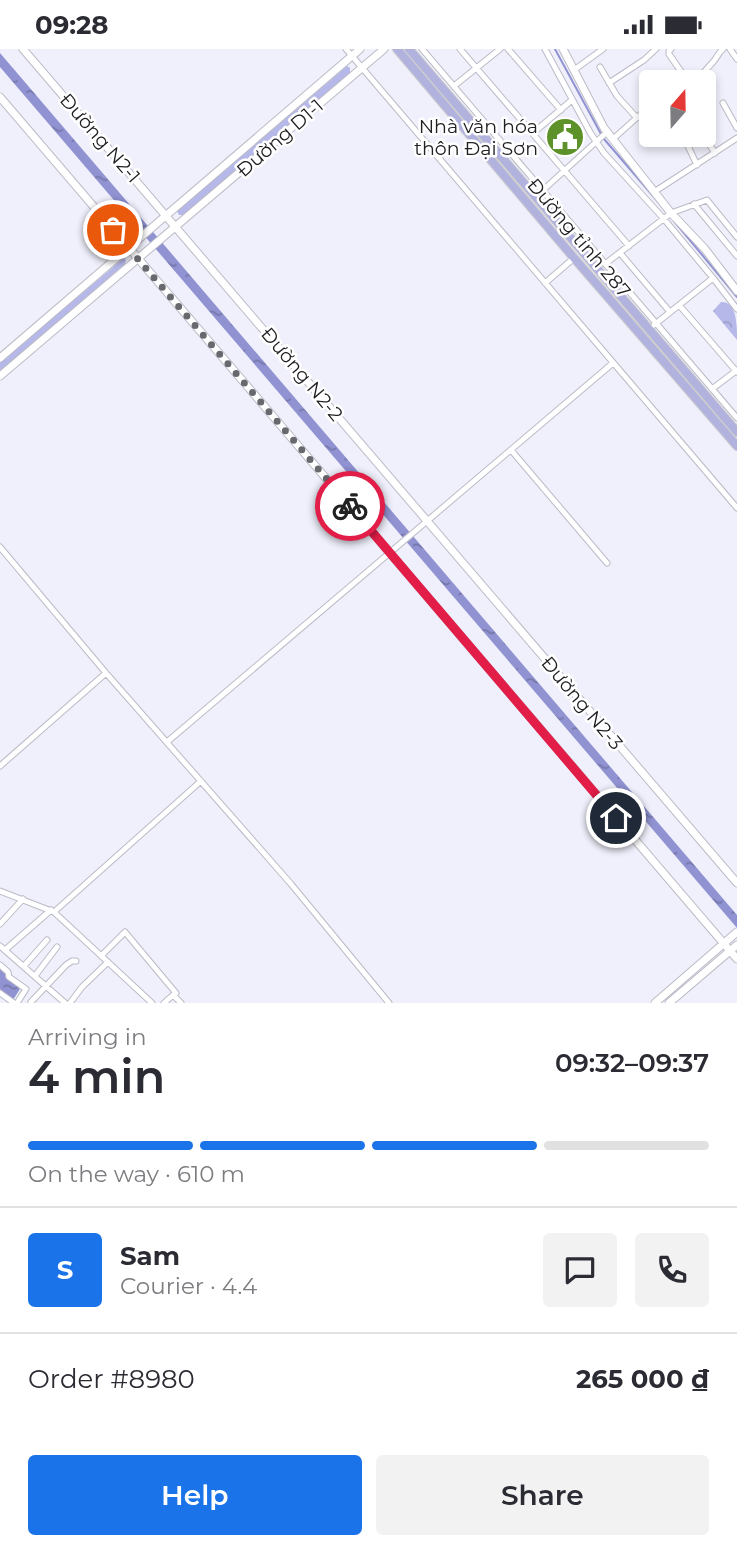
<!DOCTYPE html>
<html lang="en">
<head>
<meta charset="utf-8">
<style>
  :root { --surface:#fff; --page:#f2f2f3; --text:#2b2b33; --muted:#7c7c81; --line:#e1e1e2; --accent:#1a73e8 }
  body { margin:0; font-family:Montserrat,sans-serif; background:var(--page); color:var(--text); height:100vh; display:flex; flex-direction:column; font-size:26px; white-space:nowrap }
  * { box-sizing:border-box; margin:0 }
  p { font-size:23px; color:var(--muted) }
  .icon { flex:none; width:38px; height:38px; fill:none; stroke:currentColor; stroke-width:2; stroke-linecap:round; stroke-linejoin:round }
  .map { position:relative; height:954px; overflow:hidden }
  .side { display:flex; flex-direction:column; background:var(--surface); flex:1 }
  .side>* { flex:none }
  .needle { width:46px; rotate:20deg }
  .tools { position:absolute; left:639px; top:21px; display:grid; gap:14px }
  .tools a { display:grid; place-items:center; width:77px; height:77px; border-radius:7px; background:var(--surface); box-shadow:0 4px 10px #0003; font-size:35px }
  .pin { position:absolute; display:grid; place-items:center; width:60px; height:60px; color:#fff; margin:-30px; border:4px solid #fff; border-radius:50%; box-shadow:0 2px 7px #0007 }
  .courier { position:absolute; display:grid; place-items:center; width:70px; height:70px; margin:-35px; border:5px solid #e11d48; border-radius:50%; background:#fff; color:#222; box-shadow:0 2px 9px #0007 }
  .headline em { font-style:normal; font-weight:600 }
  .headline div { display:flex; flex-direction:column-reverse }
  .headline { display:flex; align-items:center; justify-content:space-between; height:119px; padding:0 28px }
  h1 { font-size:46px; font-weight:600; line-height:52px }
  .bar { display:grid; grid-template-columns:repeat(4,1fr); gap:10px 7px; align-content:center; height:84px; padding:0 28px }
  .bar i { height:9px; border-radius:5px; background:var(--line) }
  .bar .selected { background:var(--accent) }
  .bar p { grid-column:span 4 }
  .line { display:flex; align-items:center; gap:18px; padding:0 28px; border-top:2px solid var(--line) }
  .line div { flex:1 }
  .round { display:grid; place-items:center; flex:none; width:74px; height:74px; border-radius:7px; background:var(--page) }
  .action { display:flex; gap:14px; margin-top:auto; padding:14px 28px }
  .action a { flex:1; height:80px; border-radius:7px; background:var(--accent); color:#fff; font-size:28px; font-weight:600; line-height:80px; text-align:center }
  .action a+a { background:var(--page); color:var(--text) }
  .status { display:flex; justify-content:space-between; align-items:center; height:49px; padding:0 35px; background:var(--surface); direction:ltr }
  .status svg { height:19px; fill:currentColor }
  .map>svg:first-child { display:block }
  .grass { fill:#b6b8e9 }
  .forest { fill:url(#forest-crowns) }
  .water { fill:url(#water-ripples) }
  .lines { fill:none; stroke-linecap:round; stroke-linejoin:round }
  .stream { stroke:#9092d2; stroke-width:2 }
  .street-casing { stroke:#bbbbc6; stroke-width:7 }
  .secondary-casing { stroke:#bbbbc6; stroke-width:9 }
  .primary-casing { stroke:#cececf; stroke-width:10 }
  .street { stroke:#fff; stroke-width:5 }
  .secondary { stroke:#fff; stroke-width:7 }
  .primary { stroke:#b2b2df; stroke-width:8 }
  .done { stroke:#68696f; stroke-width:7; stroke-dasharray:0 12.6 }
  .route { stroke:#e11d48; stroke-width:9 }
  .labels { text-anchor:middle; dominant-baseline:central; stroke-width:5; stroke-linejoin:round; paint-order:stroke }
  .poi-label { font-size:19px; fill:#202024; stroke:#fff; text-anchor:end }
  .street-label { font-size:19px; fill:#202024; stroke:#fff }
</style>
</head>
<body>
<div class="status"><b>09:28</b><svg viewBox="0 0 49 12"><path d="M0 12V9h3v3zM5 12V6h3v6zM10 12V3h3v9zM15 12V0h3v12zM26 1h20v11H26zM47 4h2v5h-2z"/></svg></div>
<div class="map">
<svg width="737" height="954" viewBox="0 0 737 954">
  <defs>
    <pattern id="forest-crowns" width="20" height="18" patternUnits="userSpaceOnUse" patternTransform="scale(1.75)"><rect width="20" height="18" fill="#b6b8e9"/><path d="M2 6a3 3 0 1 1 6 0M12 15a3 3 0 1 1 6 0" fill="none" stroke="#9c9ec8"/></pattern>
    <pattern id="water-ripples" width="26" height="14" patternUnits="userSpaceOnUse" patternTransform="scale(1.75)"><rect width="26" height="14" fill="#9092d2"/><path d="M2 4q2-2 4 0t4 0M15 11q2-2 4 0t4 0" fill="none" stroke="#7577aa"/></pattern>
  </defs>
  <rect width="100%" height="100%" fill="#eff0fb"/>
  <path class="grass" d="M347 17 350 19V24L183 166H179L177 162 179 160Z
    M124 209 126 211 125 215 0 323V313Z"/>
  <path class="forest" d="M721 253C737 252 737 277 737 291L713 262Z"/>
  <path class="water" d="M0 4 737 866V879L0 18Z
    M0 919 6 924 5 928 20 940 13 951 0 942Z"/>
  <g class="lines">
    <path class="stream" d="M555 0 601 85
      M604 90 660 155
      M674 172 737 248"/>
    <defs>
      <path id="street" d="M346 0 737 459
        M422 0 737 369
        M460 0 629 197
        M508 0 561 61
        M545 0 591 85 604 104 664 170 713 229 654 276
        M671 0 669 2V5L682 24V27L676 33
        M730 0 737 10
        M600 18 617 47 637 69
        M574 21 603 0
        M699 31C703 23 708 19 713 13 717 9 718 4 723 0
        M609 34 644 11 656 0
        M454 37 500 0
        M723 54 737 79
        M533 84 572 51
        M703 86 715 104
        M613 90 651 56
        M687 95 697 116
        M542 142 607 83
        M654 143 737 89
        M694 155 737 207
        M620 204 670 263
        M605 215 671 164 707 151 737 188
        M713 229 737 260
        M545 234 574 209
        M679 256 737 323
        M712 340 737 321
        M511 401 607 514
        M0 498 106 624 291 835 389 954
        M167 693 613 314
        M0 717 106 624
        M0 842 54 863 152 954
        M54 863 201 732
        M0 875 23 850
        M0 897 65 954
        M5 901 51 861
        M101 907 125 883 176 944 173 946
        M0 916 8 923 9 928 26 940 17 954
        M24 917 47 891
        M35 927 57 898
        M0 944 14 954
        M31 953 66 916 72 912H76
        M70 954 82 938 108 913
        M164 954 173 946 181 954"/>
      <path id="secondary" d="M23 0 737 834
        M563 0 604 79 671 164 705 200 737 242
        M0 48 737 910
        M0 309 360 0
        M0 327 384 0
        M655 954 737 883
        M669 954 737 896"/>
      <path id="primary" d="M397 0 574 209 737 397
        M409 0 737 383"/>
    </defs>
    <use href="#street" class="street-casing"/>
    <use href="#secondary" class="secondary-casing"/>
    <use href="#primary" class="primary-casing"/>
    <use href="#street" class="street"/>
    <use href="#secondary" class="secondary"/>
    <use href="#primary" class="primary"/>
  </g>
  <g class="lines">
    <path class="done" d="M113 181 350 457"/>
    <path class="route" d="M350 457 616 769"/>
  </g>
  <defs>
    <symbol id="civic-disc" viewBox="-11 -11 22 22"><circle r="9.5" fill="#5d912a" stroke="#fff"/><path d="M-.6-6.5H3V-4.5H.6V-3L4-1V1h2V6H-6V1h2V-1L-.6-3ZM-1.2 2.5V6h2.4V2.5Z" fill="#fff"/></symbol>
  </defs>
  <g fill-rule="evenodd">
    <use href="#civic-disc" x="543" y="66" width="44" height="44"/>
  </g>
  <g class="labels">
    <g class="poi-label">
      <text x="538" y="77">Nhà văn hóa<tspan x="538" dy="22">thôn Đại Sơn</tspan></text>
    </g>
    <g class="street-label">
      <text transform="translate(100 89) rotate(49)">Đường N2-1</text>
      <text transform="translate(280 89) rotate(-41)">Đường D1-1</text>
      <text transform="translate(579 189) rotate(50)">Đường tỉnh 287</text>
      <text transform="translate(302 325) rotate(50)">Đường N2-2</text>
      <text transform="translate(582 654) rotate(50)">Đường N2-3</text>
    </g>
  </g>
</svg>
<div class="tools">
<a><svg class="needle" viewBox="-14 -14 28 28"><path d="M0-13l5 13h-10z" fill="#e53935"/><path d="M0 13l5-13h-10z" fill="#7c7c81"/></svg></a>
</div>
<div class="pin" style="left:113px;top:181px;background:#ea580c"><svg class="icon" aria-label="bag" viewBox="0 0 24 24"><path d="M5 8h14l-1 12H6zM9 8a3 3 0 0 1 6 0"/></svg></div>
<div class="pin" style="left:616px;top:769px;background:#1f2937"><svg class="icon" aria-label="home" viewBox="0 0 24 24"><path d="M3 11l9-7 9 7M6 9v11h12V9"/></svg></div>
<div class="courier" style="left:350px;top:457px"><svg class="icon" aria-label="bike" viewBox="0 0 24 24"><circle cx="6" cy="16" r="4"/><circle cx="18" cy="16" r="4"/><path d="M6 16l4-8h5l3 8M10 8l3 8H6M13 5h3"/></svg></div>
</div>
<section class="side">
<div class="headline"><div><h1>4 min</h1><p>Arriving in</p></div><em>09:32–09:37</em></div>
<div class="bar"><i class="selected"></i><i class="selected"></i><i class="selected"></i><i></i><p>On the way · 610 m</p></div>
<div class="line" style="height:126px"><b class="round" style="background:var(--accent);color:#fff">S</b><div><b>Sam</b><p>Courier · 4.4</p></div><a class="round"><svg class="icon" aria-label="chat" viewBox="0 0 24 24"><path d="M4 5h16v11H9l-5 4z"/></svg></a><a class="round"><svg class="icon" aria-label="phone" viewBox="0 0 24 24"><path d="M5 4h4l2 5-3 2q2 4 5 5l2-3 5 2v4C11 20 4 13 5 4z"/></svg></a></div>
<div class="line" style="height:91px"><div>Order #8980</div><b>265 000 ₫</b></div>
<div class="action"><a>Help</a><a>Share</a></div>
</section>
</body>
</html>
